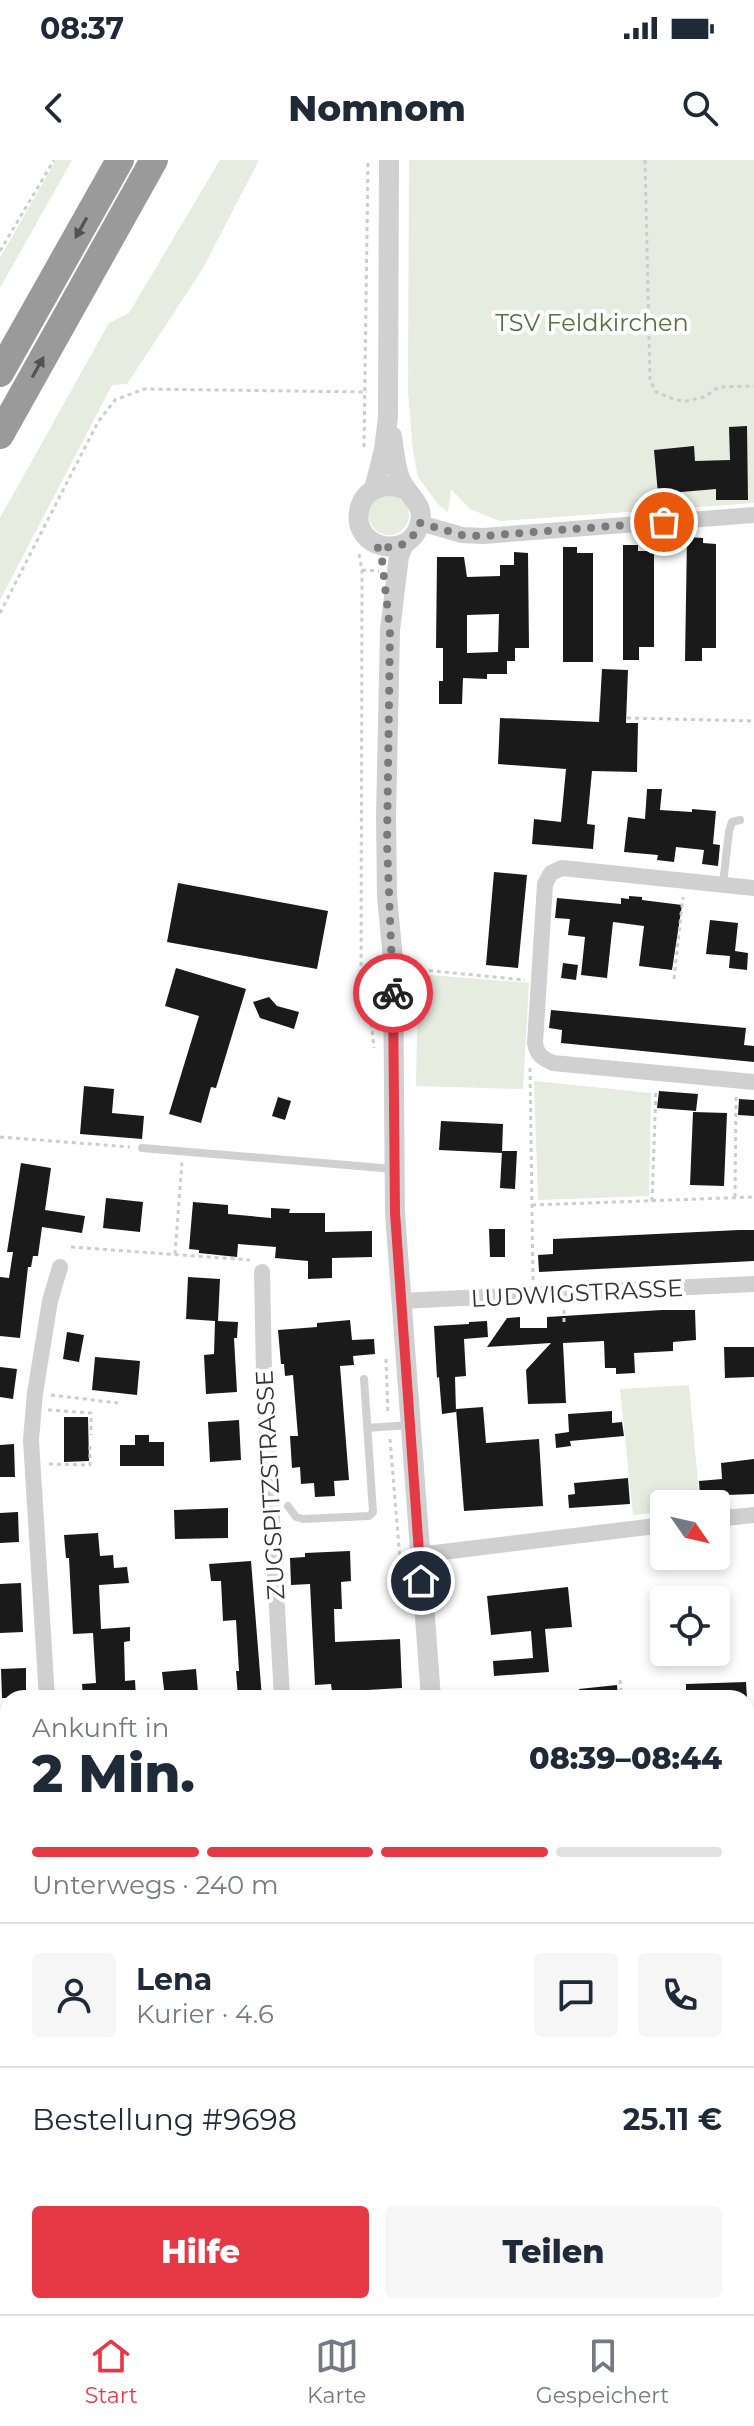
<!DOCTYPE html>
<html lang="de">
<head>
<meta charset="utf-8">
<style>
  :root { --surface:#fff; --page:#f6f6f7; --text:#1f2937; --muted:#747a83; --line:#e0e1e3; --accent:#e63946 }
  body { margin:0; font-family:Montserrat,sans-serif; background:var(--page); color:var(--text); height:100vh; display:flex; flex-direction:column; font-size:30px; white-space:nowrap }
  * { box-sizing:border-box; margin:0 }
  p { font-size:26px; color:var(--muted) }
  .icon { flex:none; width:44px; height:44px; fill:none; stroke:currentColor; stroke-width:2; stroke-linecap:round; stroke-linejoin:round }
  .map { position:relative; flex:1; overflow:hidden }
  .panel { position:absolute; left:0px; top:1530px; width:754px; height:624px; display:flex; flex-direction:column; background:var(--surface); border-radius:24px 24px 0 0; box-shadow:0 4px 12px #0003 }
  .panel>* { flex:none }
  .needle { width:52px; rotate:124deg }
  .fabs { position:absolute; left:650px; top:1330px; display:grid; gap:16px }
  .fabs a { display:grid; place-items:center; width:80px; height:80px; border-radius:8px; background:var(--surface); box-shadow:0 4px 12px #0003; font-size:40px }
  .pin { position:absolute; display:grid; place-items:center; width:68px; height:68px; color:#fff; margin:-34px; border:4px solid #fff; border-radius:50%; box-shadow:0 2px 8px #0007 }
  .courier { position:absolute; display:grid; place-items:center; width:80px; height:80px; margin:-40px; border:6px solid #e63946; border-radius:50%; background:#fff; color:#222; box-shadow:0 2px 10px #0007 }
  .head em { font-style:normal; font-weight:800 }
  .head div { display:flex; flex-direction:column-reverse }
  .head { display:flex; align-items:center; justify-content:space-between; height:136px; padding:0 32px }
  h1 { font-size:52px; font-weight:800; line-height:60px }
  .bar { display:grid; grid-template-columns:repeat(4,1fr); gap:12px 8px; align-content:center; height:96px; padding:0 32px }
  .bar i { height:10px; border-radius:6px; background:var(--line) }
  .bar .on { background:var(--accent) }
  .bar p { grid-column:span 4 }
  .line { display:flex; align-items:center; gap:20px; padding:0 32px; border-top:2px solid var(--line) }
  .line div { flex:1 }
  .round { display:grid; place-items:center; flex:none; width:84px; height:84px; border-radius:8px; background:var(--page) }
  .primary-button { display:flex; gap:16px; margin-top:auto; padding:16px 32px }
  .primary-button a { flex:1; height:92px; border-radius:8px; background:var(--accent); color:#fff; font-size:32px; font-weight:800; line-height:92px; text-align:center }
  .primary-button a+a { background:var(--page); color:var(--text) }
  .status { display:flex; justify-content:space-between; align-items:center; height:56px; padding:0 40px; background:var(--surface); direction:ltr }
  .status svg { height:22px; fill:currentColor }
  header { display:flex; justify-content:space-between; align-items:center; height:104px; padding:0 32px; background:var(--surface); font-size:36px; font-weight:800 }
  .menu { display:flex; justify-content:space-around; align-items:center; height:112px; border-top:2px solid var(--line); background:var(--surface); font-size:22px; color:var(--muted) }
  .menu a { display:grid; justify-items:center; gap:4px }
  .menu .on { color:var(--accent) }
  .map>svg:first-child { display:block }
  .green { fill:#e6ecdf }
  .building { fill:#1a1a1a; fill-rule:evenodd }
  .lines { fill:none; stroke-linecap:round; stroke-linejoin:round }
  .path { stroke:#cdcdcd; stroke-width:3; stroke-dasharray:4 4; stroke-linecap:butt }
  .service { stroke:#d0d0d0; stroke-width:8 }
  .minor { stroke:#d0d0d0; stroke-width:16 }
  .tertiary { stroke:#d0d0d0; stroke-width:20 }
  .secondary { stroke:#bdbdbd; stroke-width:22 }
  .motorway { stroke:#9a9a9a; stroke-width:28 }
  .oneway { fill:#525252 }
  .done { stroke:#7a7a7a; stroke-width:8; stroke-dasharray:0 14.4 }
  .route { stroke:#e63946; stroke-width:10 }
  .labels { text-anchor:middle; dominant-baseline:central; stroke-width:8; stroke-linejoin:round; paint-order:stroke }
  .park-label { font-size:24px; fill:#56703f; stroke:#fff }
  .street-label { font-size:24px; fill:#333; stroke:#fff }
</style>
</head>
<body>
<div class="status"><b>08:37</b><svg viewBox="0 0 49 12"><path d="M0 12V9h3v3zM5 12V6h3v6zM10 12V3h3v9zM15 12V0h3v12zM26 1h20v11H26zM47 4h2v5h-2z"/></svg></div>
<header><svg class="icon" aria-label="back" viewBox="0 0 24 24"><path d="M15 5l-7 7 7 7"/></svg>Nomnom<svg class="icon" aria-label="search" viewBox="0 0 24 24"><circle cx="10" cy="10" r="6"/><path d="M15 15l6 6"/></svg></header>
<div class="map">
<svg width="754" height="2154" viewBox="0 0 754 2154">
  <rect width="100%" height="100%" fill="#fff"/>
  <path class="green" d="M56 0H72L0 128V98Z
    M220 0H259L202 110 127 224 112 225 0 440V358L109 163 129 153Z
    M409 0H754V343L500 361 470 349 451 329 448 352 438 344 418 317 413 291 408 231Z
    M369 355a20 20 0 1 1 40 0a20 20 0 1 1-40 0Z
    M418 814 529 823 523 929 416 926Z
    M534 921 651 933 649 1036 538 1040Z
    M689 1225 700 1344H664V1352L633 1355 620 1229Z
    M251 2146H324L323 2154 251 2152Z"/>
  <path class="building" d="M747 266 748 340H716V329L658 334 654 290 694 286 695 301 730 300 729 267Z
    M687 377 703 378V383L716 384V488H702V501H685Z
    M623 385H638V391H654V487H639V500H623Z
    M563 387H577V393H593V502H563Z
    M514 392 528 393 529 488H515V501H507V514H487V519L463 518 462 544H439V521H443V488H436L437 397H464L467 417 500 416V405H514ZM499 454 498 492 467 493V455Z
    M602 509 628 510 626 563H638L637 612 592 611 587 664 595 665 593 689 532 684 534 659 561 662 566 609 498 604 500 558 599 562Z
    M647 629H662L660 650 692 652V649L716 651 713 684 720 685 718 706 702 704 704 690 676 687 674 702 657 700 658 695 624 692 628 657 645 659Z
    M494 712 527 715 518 808 486 805Z
    M178 723 328 751 317 809 167 782Z
    M629 736 642 737V740L682 745 672 810 639 806 644 766 613 762 607 818 581 815 585 777 568 775 570 759 555 758 557 738 621 744V738L629 739Z
    M710 760 738 763 735 791 748 793 747 810 729 808 730 796 706 794Z
    M563 803 578 805 576 820 561 818Z
    M176 808 246 829 216 928 211 927 201 963 169 954 199 856 165 846Z
    M269 837 277 846 299 852 294 869 260 858 253 842Z
    M551 850 746 868 744 885 754 886V902L561 883 562 870 549 868Z
    M84 926 114 929 112 953 144 956 142 979 80 974Z
    M659 931 698 934 696 951 657 948Z
    M278 937 291 941 285 960 272 956Z
    M739 939 754 940V956L738 955Z
    M693 952 727 953 724 1026 690 1025Z
    M441 961 503 964 502 993 439 990Z
    M502 991H517L515 1029 500 1028Z
    M21 1003 51 1008 45 1050 85 1056 82 1073 42 1067 38 1096H33L31 1107H28L20 1178 0 1176V1117L9 1118 13 1092H7Z
    M106 1038 143 1042 140 1072 103 1068Z
    M193 1042 228 1045V1054L271 1058V1048L290 1049 289 1053H325V1072L372 1071V1097L332 1098V1118L308 1119V1101L275 1098 276 1087 238 1084 237 1097 199 1093V1090L189 1089Z
    M489 1069H505V1097H490Z
    M739 1070H754V1101L539 1112 538 1095 553 1094V1079Z
    M188 1117 220 1119 218 1161 238 1162 237 1178H234L237 1232 206 1234 204 1195 214 1194 215 1161 186 1159Z
    M662 1150H695L696 1180 673 1182V1191L634 1193 635 1213 616 1214V1208H605L604 1181 563 1183 566 1243 528 1244 526 1210 551 1183 487 1187 507 1158 520 1157V1168H547V1157Z
    M350 1160 352 1180 374 1179 375 1194 353 1196 354 1205 340 1206 349 1320 334 1321 335 1336 315 1337 314 1323 301 1324 300 1307 292 1308 290 1276H298L293 1215 285 1216 284 1204H281L278 1170 317 1167V1163Z
    M487 1161 488 1177 464 1179 466 1216 455 1217 456 1252 442 1254 439 1217 437 1218 434 1166 469 1164V1162Z
    M67 1172 84 1175 79 1202 63 1199Z
    M724 1187H754V1217L725 1218Z
    M95 1197 140 1201 137 1235 92 1230Z
    M0 1207 17 1209 13 1239 0 1237Z
    M483 1247 486 1283 539 1279 543 1346 464 1351 456 1249Z
    M612 1251V1263L622 1262 624 1276 570 1281 571 1286 556 1288 555 1274 569 1272 568 1254Z
    M64 1257H88L89 1301 64 1302Z
    M239 1260 241 1300 210 1302 208 1262Z
    M135 1275H149V1282H164V1306H120V1285H135Z
    M14 1284 15 1317H0V1285Z
    M754 1299V1334L700 1336 699 1321 722 1319 721 1303Z
    M628 1318 630 1344 569 1348 568 1335 575 1334 574 1323Z
    M228 1348V1378L175 1379 174 1350Z
    M18 1352 19 1382 0 1383V1353Z
    M98 1373 100 1396 113 1395 114 1408 127 1407 129 1423 99 1425 101 1469 130 1467V1481L124 1482 125 1521 135 1520 136 1538H83L82 1524 96 1523 93 1473 73 1474 69 1398H66L64 1375Z
    M350 1391 351 1421 341 1422 342 1449H334L335 1482 400 1479 402 1528 332 1532 331 1524 315 1525 310 1424 291 1425 290 1398 305 1397V1393Z
    M251 1401 262 1538H238L236 1511H239L236 1460 223 1461 221 1421H211L209 1404Z
    M21 1423 23 1472 0 1473V1424Z
    M568 1427 572 1467 545 1469 549 1512 494 1516 493 1501 533 1498 531 1471 491 1475 487 1436Z
    M26 1508V1538H2L1 1509Z
    M196 1509 198 1533 188 1534V1538H165L162 1512Z
    M746 1522 747 1538H686V1524Z
    M617 1525 618 1538H580L579 1529Z"/>
  <g class="lines">
    <path class="path" d="M645 0 650 220 656 232 676 240 687 241 704 237 719 227 754 226
      M0 91 54 0
      M364 287 368 0
      M359 394 362 410 361 831 363 841 370 851 374 888
      M362 410 379 411
      M0 453 98 262 115 240 144 229 367 232
      M627 558 754 561
      M413 809 525 820
      M674 819 683 737
      M530 908 533 1120
      M0 977 130 987
      M735 1037 736 937
      M652 1041 656 929
      M532 1045 754 1037
      M71 1087 250 1100
      M175 1094 182 1002
      M564 1150V1162
      M386 1199 388 1255
      M51 1235 118 1243
      M48 1250 91 1253V1275
      M390 1279 403 1435
      M49 1304 90 1305V1286
      M620 1520 622 1538
      M746 1609 750 1608 752 1644
      M746 1645 754 1644
      M0 1798 8 1797"/>
    <path class="service" d="M723 724 729 671 732 662 740 660
      M142 988 394 1009
      M367 1268 409 1265
      M288 1346 296 1357 303 1359 369 1356 373 1352 364 1219"/>
    <path class="minor" d="M420 363 462 375 483 376 754 355
      M754 728 562 708 551 713 545 724 535 883C537 895 542 898 553 903L754 922
      M262 1112 264 1214 282 1538
      M400 1141 754 1124
      M716 1359 754 1355
      M418 1395 664 1365
      M47 1538 31 1280 35 1233 50 1141 60 1107
      M746 1570 754 1569
      M0 1592 8 1591
      M0 1735 8 1734
      M746 1802H754
      M0 2085 8 2082
      M746 2124 754 2123
      M677 2154 681 2146"/>
    <path class="tertiary" d="M392 276C394 289 395 305 400 318 406 336 427 343 419 366 407 401 353 388 359 352 362 328 387 321 406 330
      M374 329 384 290 388 257 389 0
      M404 384 399 396 390 470 386 656 387 736 393 799 395 1053 431 1538
      M465 2154 467 2146"/>
    <path class="secondary" d="M0 1911H8
      M746 2032 754 2034"/>
    <path class="motorway" d="M0 213 120 0
      M0 275 154 0"/>
  </g>
  <defs><path id="oneway-solid" d="M-6-.8H1V-3.2L6.5 0L1 3.2V.8H-6Z" transform="scale(2)"/></defs>
  <g class="oneway">
    <use href="#oneway-solid" transform="translate(81 68) rotate(119)"/>
    <use href="#oneway-solid" transform="translate(38 207) rotate(-61)"/>
  </g>
  <g class="lines">
    <path class="done" d="M393 833 387 683 390 470 382 400 377 385C397 392 413 382 420 363L462 375 483 376 664 362"/>
    <path class="route" d="M393 833 395 1053 421 1421"/>
  </g>
  <g class="labels">
    <g class="park-label">
      <text x="592" y="162">TSV Feldkirchen</text>
    </g>
    <g class="street-label">
      <text transform="translate(577 1133) rotate(-3)">LUDWIGSTRASSE</text>
      <text transform="translate(270 1325) rotate(-93)">ZUGSPITZSTRASSE</text>
    </g>
  </g>
</svg>
<div class="fabs">
<a><svg class="needle" viewBox="-14 -14 28 28"><path d="M0-13l5 13h-10z" fill="#e53935"/><path d="M0 13l5-13h-10z" fill="#747a83"/></svg></a>
<a><svg class="icon" aria-label="locate" viewBox="0 0 24 24"><circle cx="12" cy="12" r="6"/><path d="M12 2v4M12 18v4M2 12h4M18 12h4"/></svg></a>
</div>
<div class="pin" style="left:664px;top:362px;background:#ea580c"><svg class="icon" aria-label="bag" viewBox="0 0 24 24"><path d="M5 8h14l-1 12H6zM9 8a3 3 0 0 1 6 0"/></svg></div>
<div class="pin" style="left:421px;top:1421px;background:#1f2937"><svg class="icon" aria-label="home" viewBox="0 0 24 24"><path d="M3 11l9-7 9 7M6 9v11h12V9"/></svg></div>
<div class="courier" style="left:393px;top:833px"><svg class="icon" aria-label="bike" viewBox="0 0 24 24"><circle cx="6" cy="16" r="4"/><circle cx="18" cy="16" r="4"/><path d="M6 16l4-8h5l3 8M10 8l3 8H6M13 5h3"/></svg></div>
<section class="panel">
<div class="head"><div><h1>2 Min.</h1><p>Ankunft in</p></div><em>08:39–08:44</em></div>
<div class="bar"><i class="on"></i><i class="on"></i><i class="on"></i><i></i><p>Unterwegs · 240 m</p></div>
<div class="line" style="height:144px"><a class="round"><svg class="icon" aria-label="person" viewBox="0 0 24 24"><circle cx="12" cy="8" r="4"/><path d="M4 21q1-7 8-7t8 7"/></svg></a><div><b>Lena</b><p>Kurier · 4.6</p></div><a class="round"><svg class="icon" aria-label="chat" viewBox="0 0 24 24"><path d="M4 5h16v11H9l-5 4z"/></svg></a><a class="round"><svg class="icon" aria-label="phone" viewBox="0 0 24 24"><path d="M5 4h4l2 5-3 2q2 4 5 5l2-3 5 2v4C11 20 4 13 5 4z"/></svg></a></div>
<div class="line" style="height:104px"><div>Bestellung #9698</div><b>25.11 €</b></div>
<div class="primary-button"><a>Hilfe</a><a>Teilen</a></div>
</section>
</div>
<nav class="menu">
<a class="on"><svg class="icon" aria-label="home" viewBox="0 0 24 24"><path d="M3 11l9-7 9 7M6 9v11h12V9"/></svg>Start</a>
<a><svg class="icon" aria-label="map" viewBox="0 0 24 24"><path d="M3 6l6-2 6 2 6-2v14l-6 2-6-2-6 2zM9 4v14M15 6v14"/></svg>Karte</a>
<a><svg class="icon" aria-label="saved" viewBox="0 0 24 24"><path d="M7 4h10v16l-5-4-5 4z"/></svg>Gespeichert</a>
</nav>
</body>
</html>
